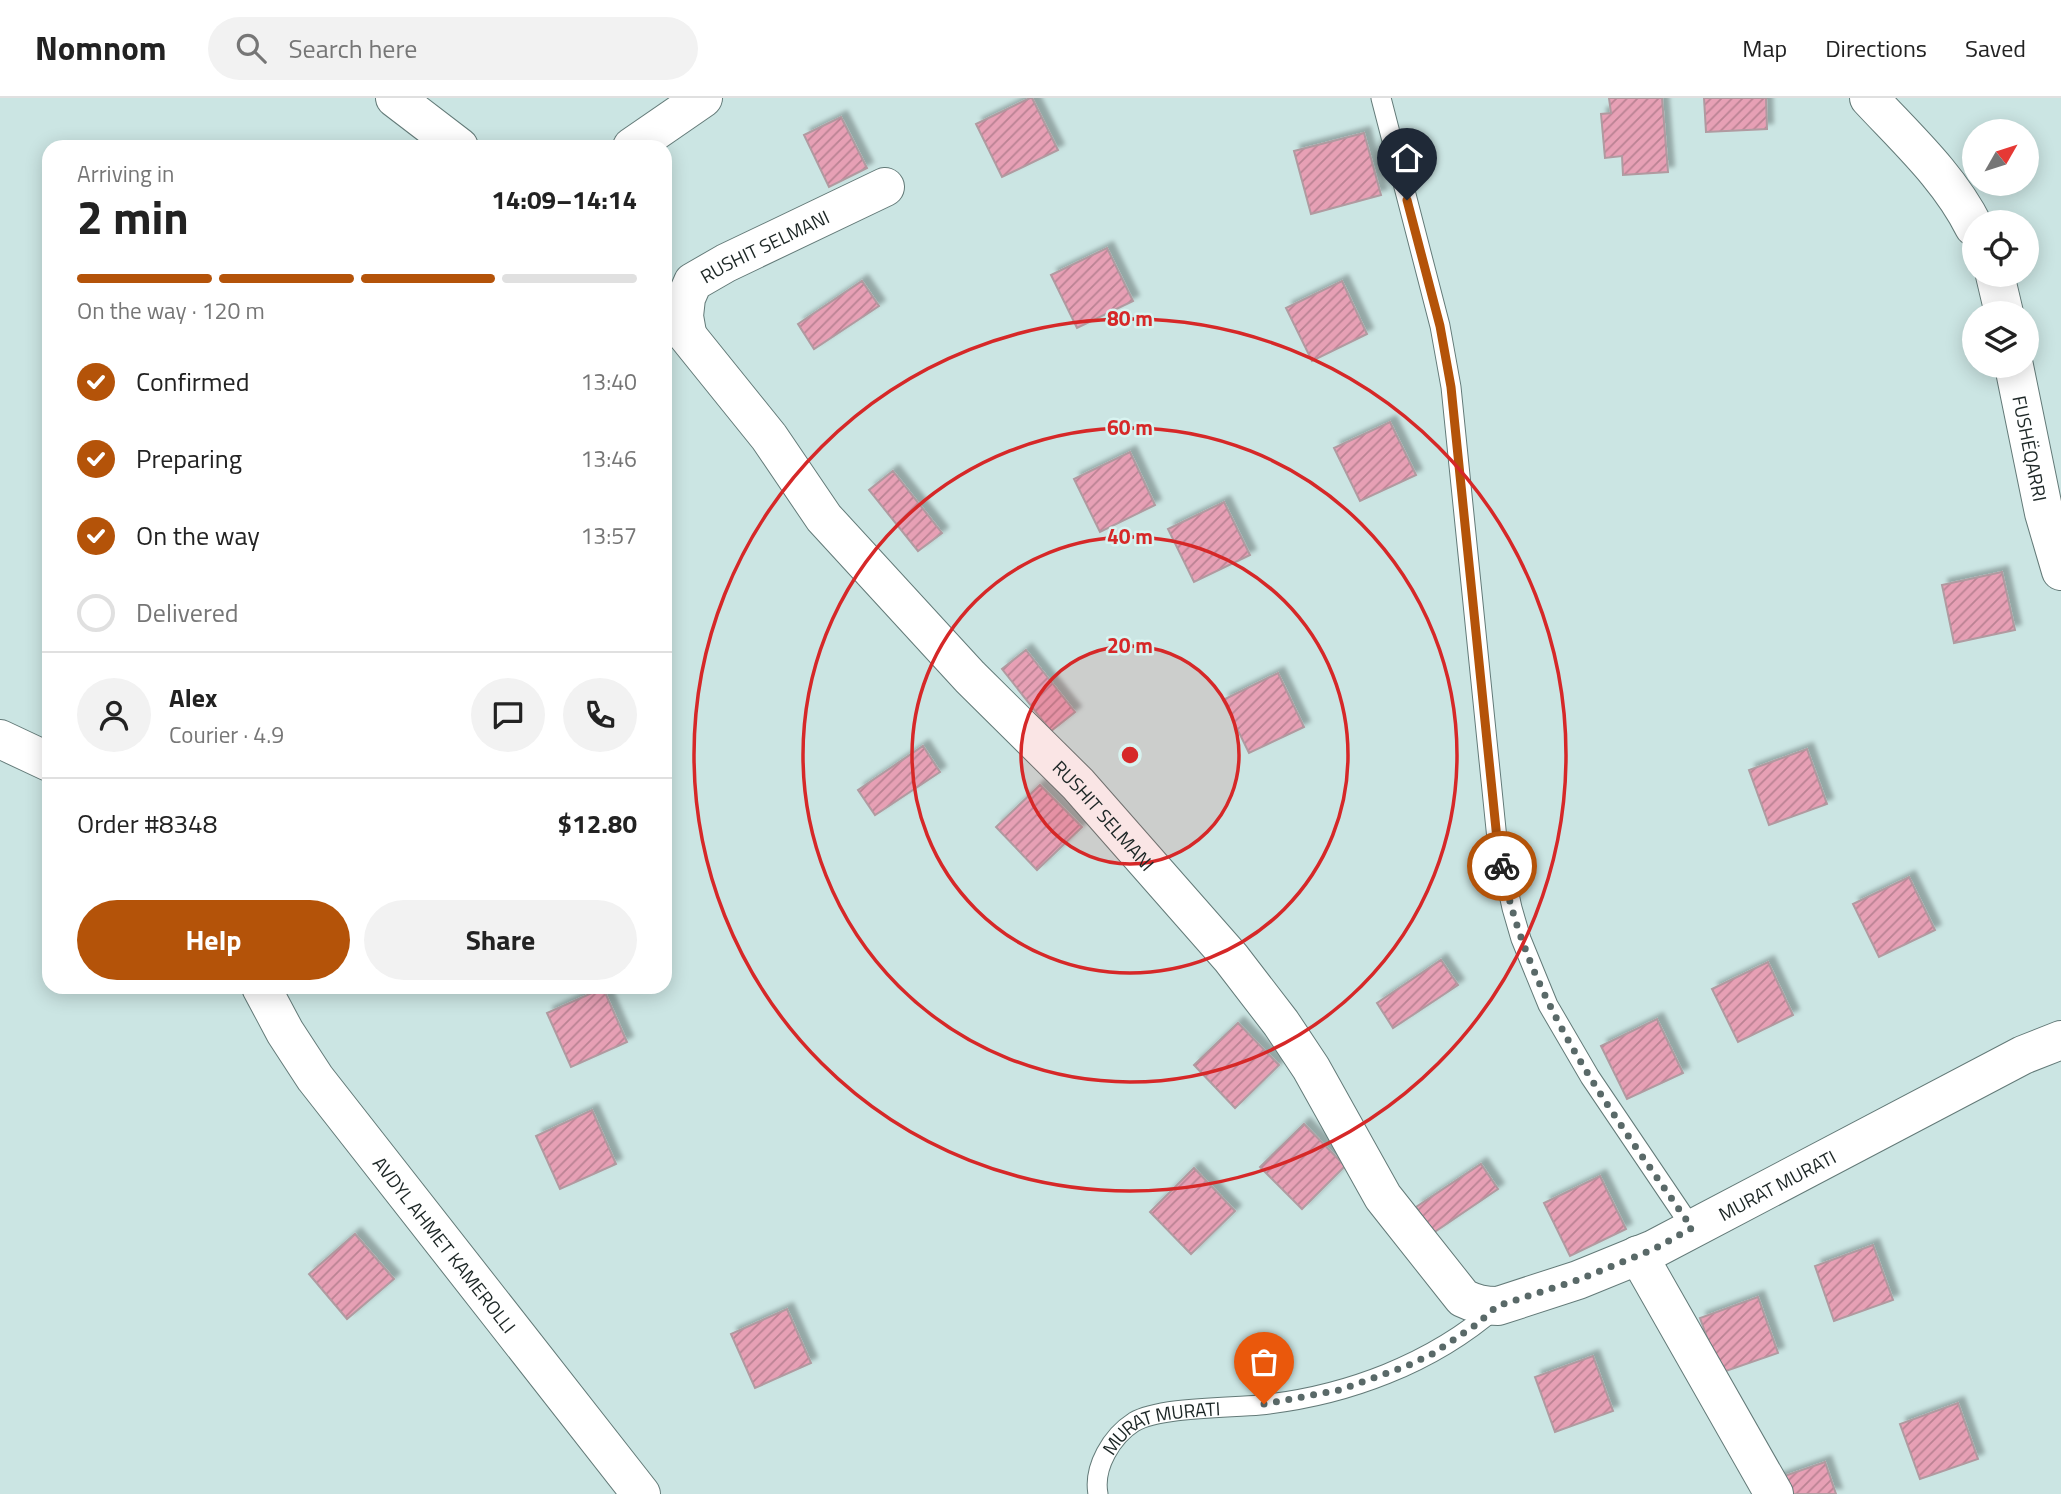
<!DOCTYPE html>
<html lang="en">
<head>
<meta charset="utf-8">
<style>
  :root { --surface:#fff; --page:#f2f2f2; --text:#222; --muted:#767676; --line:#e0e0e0; --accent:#b45309 }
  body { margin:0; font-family:"Titillium Web",sans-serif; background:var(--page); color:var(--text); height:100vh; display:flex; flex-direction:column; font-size:26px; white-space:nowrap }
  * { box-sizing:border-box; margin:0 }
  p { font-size:23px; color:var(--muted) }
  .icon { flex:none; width:38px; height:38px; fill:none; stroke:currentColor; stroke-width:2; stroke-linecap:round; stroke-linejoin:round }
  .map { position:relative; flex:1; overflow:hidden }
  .panel { position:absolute; left:42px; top:42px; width:630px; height:854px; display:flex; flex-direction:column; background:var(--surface); border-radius:21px; box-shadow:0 4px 18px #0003 }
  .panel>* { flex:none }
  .needle { width:46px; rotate:51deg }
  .fabs { position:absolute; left:1962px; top:21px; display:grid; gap:14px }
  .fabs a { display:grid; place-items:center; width:77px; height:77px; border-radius:50%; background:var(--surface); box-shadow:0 4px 18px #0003; font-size:35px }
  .pin { position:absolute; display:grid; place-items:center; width:60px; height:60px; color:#fff; margin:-72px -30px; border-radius:50% 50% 50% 0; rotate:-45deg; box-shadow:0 0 7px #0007 }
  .pin .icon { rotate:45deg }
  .courier { position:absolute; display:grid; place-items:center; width:70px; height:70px; margin:-35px; border:5px solid #b45309; border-radius:50%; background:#fff; color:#222; box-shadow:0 2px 9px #0007 }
  .summary em { font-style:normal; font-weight:700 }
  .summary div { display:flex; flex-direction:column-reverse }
  .summary { display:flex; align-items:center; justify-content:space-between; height:119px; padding:0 35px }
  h1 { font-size:46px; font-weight:700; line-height:52px }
  .bar { display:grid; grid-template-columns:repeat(4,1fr); gap:10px 7px; align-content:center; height:84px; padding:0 35px }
  .bar i { height:9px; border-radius:5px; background:var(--line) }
  .bar .current { background:var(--accent) }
  .bar p { grid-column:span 4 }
  .line { display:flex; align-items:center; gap:18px; padding:0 35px; border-top:2px solid var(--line) }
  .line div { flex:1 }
  .round { display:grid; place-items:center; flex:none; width:74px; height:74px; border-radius:37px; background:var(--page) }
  ol { padding:0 35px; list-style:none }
  li { display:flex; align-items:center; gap:21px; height:77px }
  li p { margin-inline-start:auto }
  li .icon { padding:7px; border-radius:50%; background:var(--accent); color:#fff; stroke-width:4 }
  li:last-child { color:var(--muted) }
  li i { width:38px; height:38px; border:4px solid var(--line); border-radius:50% }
  .cta { display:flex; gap:14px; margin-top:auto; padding:14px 35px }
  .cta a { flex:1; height:80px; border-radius:42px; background:var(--accent); color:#fff; font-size:28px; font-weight:700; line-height:80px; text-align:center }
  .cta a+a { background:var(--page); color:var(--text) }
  header { display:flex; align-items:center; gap:42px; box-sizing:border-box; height:98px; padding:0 35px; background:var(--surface); border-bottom:2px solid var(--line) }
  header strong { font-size:33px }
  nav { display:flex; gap:38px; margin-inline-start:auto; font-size:24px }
  .search { width:490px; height:63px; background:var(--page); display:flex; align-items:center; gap:18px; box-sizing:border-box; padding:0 24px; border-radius:38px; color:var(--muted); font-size:26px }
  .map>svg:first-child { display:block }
  .building { fill:url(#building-hatch); stroke:#b09aa0; stroke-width:2; filter:url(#shadow) }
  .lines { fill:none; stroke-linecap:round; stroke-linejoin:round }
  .lane-casing { stroke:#637a78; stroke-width:21 }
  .street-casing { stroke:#637a78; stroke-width:40 }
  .lane { stroke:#fff; stroke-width:19 }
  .street { stroke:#fff; stroke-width:38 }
  .done { stroke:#596968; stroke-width:7; stroke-dasharray:0 12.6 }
  .route { stroke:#b45309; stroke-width:9 }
  .ring { fill:none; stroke:#d62828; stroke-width:3.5 }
  .labels { text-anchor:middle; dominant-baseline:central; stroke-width:5; stroke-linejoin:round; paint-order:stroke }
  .street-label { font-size:19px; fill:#1c2625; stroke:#d8f3f0 }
  .centre { fill:#d62828; stroke:#d8f3f0; stroke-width:3.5 }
  .ring-label { font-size:21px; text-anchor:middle; font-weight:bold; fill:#d62828; stroke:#d8f3f0; stroke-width:5; stroke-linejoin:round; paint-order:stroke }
</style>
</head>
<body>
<header>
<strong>Nomnom</strong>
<div class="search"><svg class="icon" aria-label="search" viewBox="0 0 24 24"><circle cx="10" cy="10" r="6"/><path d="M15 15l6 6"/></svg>Search here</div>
<nav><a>Map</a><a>Directions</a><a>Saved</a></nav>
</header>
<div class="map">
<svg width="2061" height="1396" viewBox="0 0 2061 1396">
  <defs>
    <pattern id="building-hatch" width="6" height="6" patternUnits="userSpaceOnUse" patternTransform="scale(1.75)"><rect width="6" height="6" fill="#e7a0b5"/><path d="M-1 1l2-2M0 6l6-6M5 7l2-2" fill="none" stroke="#ba8293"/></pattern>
    <filter id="shadow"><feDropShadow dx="6" dy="-6" stdDeviation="2" flood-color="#0004"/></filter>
  </defs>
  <rect width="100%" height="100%" fill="#cbe5e3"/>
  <path class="building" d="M1030 0H1032L1058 52 1002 79 976 26Z
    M1609 0H1662L1668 74 1623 77 1622 58 1605 60 1601 16 1611 15Z
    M1704 0H1766L1767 31 1706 34Z
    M841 19 867 70 829 89 804 37Z
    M1364 35 1381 97 1311 116 1294 53Z
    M1107 150 1133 203 1077 230 1051 177Z
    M862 183 879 208 814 251 798 226Z
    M1342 183 1367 236 1312 263 1286 210Z
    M1390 324 1416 377 1360 403 1334 350Z
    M1130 354 1155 407 1100 434 1074 381Z
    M893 373 942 435 918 453 869 392Z
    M1224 404 1250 457 1194 484 1168 431Z
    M2002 474 2015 532 1954 545 1942 487Z
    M1026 552 1075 614 1051 633 1002 571Z
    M1278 575 1304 629 1249 655 1223 602Z
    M923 648 940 674 875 717 858 692Z
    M1807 651 1827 706 1769 727 1749 672Z
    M1040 687 1082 729 1037 772 996 729Z
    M1909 779 1935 832 1879 859 1853 806Z
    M1441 862 1458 887 1393 930 1377 905Z
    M1768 864 1793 917 1738 944 1712 891Z
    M603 890 627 944 571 969 547 915Z
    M1657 921 1683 975 1627 1001 1601 948Z
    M1238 925 1279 967 1235 1010 1194 967Z
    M592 1012 616 1066 560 1091 536 1038Z
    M1304 1026 1345 1068 1302 1111 1260 1069Z
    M1481 1066 1498 1091 1433 1135 1416 1109Z
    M1194 1070 1235 1113 1191 1156 1150 1114Z
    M1600 1078 1626 1131 1570 1158 1544 1105Z
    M355 1136 394 1181 347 1221 309 1176Z
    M1873 1147 1893 1202 1834 1223 1815 1168Z
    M1758 1199 1778 1255 1720 1275 1700 1220Z
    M787 1211 811 1265 755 1290 731 1236Z
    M1593 1258 1613 1313 1555 1334 1535 1279Z
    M1958 1305 1978 1361 1920 1381 1900 1326Z
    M1825 1364 1836 1396H1771L1767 1384Z"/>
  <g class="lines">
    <defs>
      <g id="lane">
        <path d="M1381 0 1440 228 1451 289 1497 741 1512 810 1521 841 1548 907 1590 979 1692 1130"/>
        <path id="s1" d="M1098 1396C1093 1369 1112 1338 1134 1324 1159 1309 1228 1310 1260 1307 1346 1298 1432 1266 1497 1209"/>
      </g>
      <g id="street">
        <path d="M395 0 459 49"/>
        <path d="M1869 0C1907 41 1949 79 1974 129"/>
        <path d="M632 49 703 0"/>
        <path d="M1995 177 2004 215"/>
        <path id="s2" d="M665 210 769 339 824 420 970 579 1078 686 1231 860 1281 925 1311 970 1383 1099 1463 1200C1475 1206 1484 1208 1498 1208L1578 1182 1654 1151 2023 957 2061 942"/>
        <path id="s3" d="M687 235 684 218 686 200 693 184 726 165 885 89"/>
        <path id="s4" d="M2014 268 2044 415 2061 473"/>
        <path d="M0 641 49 664"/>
        <path id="s5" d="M261 889 285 934 315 980 641 1396"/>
        <path d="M1638 1157 1774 1396"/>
      </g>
    </defs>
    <use href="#lane" class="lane-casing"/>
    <use href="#street" class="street-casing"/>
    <use href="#lane" class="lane"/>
    <use href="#street" class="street"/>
  </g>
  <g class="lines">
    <path class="done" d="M1264 1306 1340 1292 1407 1268 1432 1256 1477 1226 1497 1208 1578 1182 1654 1151 1692 1130C1615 1018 1527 905 1502 768"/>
    <path class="route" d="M1407 102 1440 228 1451 289 1497 741 1502 768"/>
  </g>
  <circle cx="1130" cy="657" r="109" fill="#d62828" fill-opacity=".12"/>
  <g class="ring">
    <circle cx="1130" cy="657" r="109"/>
    <circle cx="1130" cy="657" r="218"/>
    <circle cx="1130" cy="657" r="327"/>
    <circle cx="1130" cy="657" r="436"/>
  </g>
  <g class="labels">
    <g class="street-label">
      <text stroke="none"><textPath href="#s3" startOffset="133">RUSHIT SELMANI</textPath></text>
      <text stroke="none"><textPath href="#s4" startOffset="84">FUSHËQARRI</textPath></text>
      <text stroke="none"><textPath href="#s2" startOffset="672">RUSHIT SELMANI</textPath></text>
      <text stroke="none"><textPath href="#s2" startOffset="1617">MURAT MURATI</textPath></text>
      <text stroke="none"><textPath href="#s5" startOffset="317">AVDYL AHMET KAMEROLLI</textPath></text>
      <text stroke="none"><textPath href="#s1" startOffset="108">MURAT MURATI</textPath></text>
    </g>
  </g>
  <circle cx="1130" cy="657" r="10" class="centre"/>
  <g class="ring-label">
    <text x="1130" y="228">80 m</text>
    <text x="1130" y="337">60 m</text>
    <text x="1130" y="446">40 m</text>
    <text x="1130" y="555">20 m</text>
  </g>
</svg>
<div class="fabs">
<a><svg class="needle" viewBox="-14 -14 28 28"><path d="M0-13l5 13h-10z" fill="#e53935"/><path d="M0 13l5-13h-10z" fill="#767676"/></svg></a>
<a><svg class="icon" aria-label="locate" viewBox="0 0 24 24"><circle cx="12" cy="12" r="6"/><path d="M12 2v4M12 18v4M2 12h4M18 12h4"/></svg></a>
<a><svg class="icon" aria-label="layers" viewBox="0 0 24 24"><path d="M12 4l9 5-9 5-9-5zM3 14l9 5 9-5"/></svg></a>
</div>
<div class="pin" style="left:1264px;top:1306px;background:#ea580c"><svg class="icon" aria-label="bag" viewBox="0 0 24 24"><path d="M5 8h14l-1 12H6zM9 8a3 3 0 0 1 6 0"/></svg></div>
<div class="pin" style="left:1407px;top:102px;background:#1f2937"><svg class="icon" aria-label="home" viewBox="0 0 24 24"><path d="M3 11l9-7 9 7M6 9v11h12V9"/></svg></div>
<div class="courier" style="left:1502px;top:768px"><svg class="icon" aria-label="bike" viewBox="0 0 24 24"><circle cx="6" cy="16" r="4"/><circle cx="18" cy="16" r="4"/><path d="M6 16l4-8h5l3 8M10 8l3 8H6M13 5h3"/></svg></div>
<section class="panel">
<div class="summary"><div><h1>2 min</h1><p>Arriving in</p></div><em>14:09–14:14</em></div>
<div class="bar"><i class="current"></i><i class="current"></i><i class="current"></i><i></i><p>On the way · 120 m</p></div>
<ol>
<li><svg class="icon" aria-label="check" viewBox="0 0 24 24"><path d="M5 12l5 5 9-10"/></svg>Confirmed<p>13:40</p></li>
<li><svg class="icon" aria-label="check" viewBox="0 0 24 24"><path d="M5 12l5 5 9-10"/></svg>Preparing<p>13:46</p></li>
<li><svg class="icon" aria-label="check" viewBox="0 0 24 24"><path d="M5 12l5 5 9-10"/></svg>On the way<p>13:57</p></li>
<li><i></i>Delivered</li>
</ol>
<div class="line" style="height:126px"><a class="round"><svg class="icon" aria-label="person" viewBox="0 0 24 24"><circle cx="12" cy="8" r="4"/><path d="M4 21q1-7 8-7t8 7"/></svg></a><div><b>Alex</b><p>Courier · 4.9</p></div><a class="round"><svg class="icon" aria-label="chat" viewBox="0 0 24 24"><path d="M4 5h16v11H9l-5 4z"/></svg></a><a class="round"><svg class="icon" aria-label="phone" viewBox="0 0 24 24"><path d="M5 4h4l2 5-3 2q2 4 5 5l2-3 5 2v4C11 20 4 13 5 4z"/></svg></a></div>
<div class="line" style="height:91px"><div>Order #8348</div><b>$12.80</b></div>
<div class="cta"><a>Help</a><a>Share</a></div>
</section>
</div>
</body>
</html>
